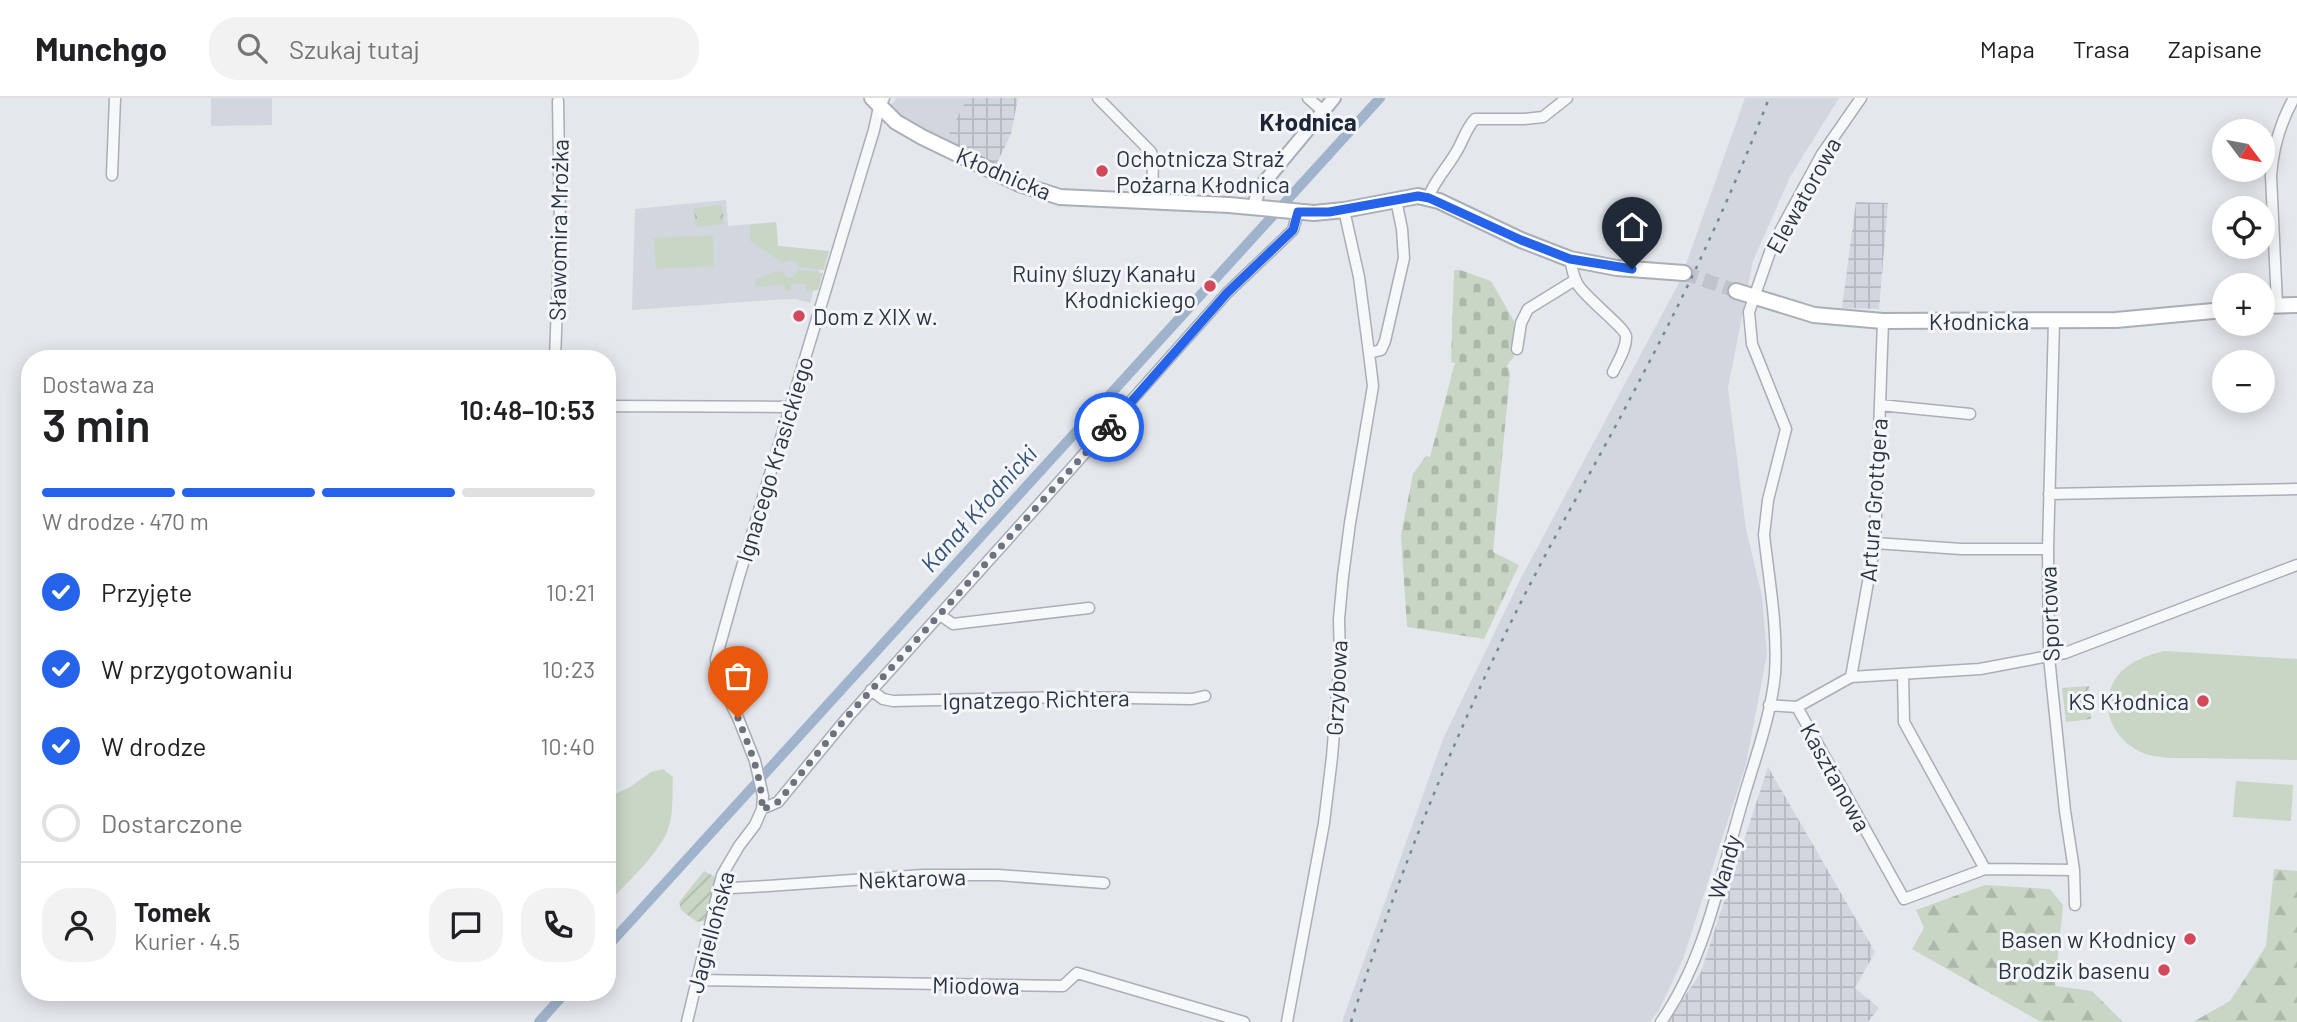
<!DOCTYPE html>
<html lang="pl">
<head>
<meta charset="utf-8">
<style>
  :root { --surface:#fff; --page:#f2f2f2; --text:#202124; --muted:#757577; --line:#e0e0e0; --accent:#2563eb }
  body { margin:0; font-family:Barlow,sans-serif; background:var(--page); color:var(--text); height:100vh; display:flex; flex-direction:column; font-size:26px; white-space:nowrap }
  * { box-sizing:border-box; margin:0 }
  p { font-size:23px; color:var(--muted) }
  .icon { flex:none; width:38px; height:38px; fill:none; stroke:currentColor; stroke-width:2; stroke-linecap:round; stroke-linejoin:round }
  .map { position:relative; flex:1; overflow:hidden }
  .side { position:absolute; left:21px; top:252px; width:595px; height:651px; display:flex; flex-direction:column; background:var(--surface); border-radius:28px; box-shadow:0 4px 18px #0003 }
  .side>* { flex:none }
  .needle { width:46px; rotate:122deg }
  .tools { position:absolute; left:2212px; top:21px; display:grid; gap:14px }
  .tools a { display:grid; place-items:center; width:63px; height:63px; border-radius:50%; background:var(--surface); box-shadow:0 4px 18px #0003; font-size:35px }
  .pin { position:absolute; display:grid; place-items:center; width:60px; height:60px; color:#fff; margin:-72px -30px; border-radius:50% 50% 50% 0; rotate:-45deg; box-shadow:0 0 7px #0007 }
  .pin .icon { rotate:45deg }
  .courier { position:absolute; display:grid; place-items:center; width:70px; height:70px; margin:-35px; border:5px solid #2563eb; border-radius:50%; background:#fff; color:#222; box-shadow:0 2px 9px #0007 }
  .head em { font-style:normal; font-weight:600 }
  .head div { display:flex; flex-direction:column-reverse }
  .head { display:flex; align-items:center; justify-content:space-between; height:119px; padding:0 21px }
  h1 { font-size:46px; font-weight:600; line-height:52px }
  .bar { display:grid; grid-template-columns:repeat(4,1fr); gap:10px 7px; align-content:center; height:84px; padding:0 21px }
  .bar i { height:9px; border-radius:5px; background:var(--line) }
  .bar .active { background:var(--accent) }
  .bar p { grid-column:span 4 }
  .line { display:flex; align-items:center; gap:18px; padding:0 21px; border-top:2px solid var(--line) }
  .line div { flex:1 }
  .round { display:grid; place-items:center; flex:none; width:74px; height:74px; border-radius:28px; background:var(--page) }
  ol { padding:0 21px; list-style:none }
  li { display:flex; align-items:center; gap:21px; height:77px }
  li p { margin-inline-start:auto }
  li .icon { padding:7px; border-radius:50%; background:var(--accent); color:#fff; stroke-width:4 }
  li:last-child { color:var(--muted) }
  li i { width:38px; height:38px; border:4px solid var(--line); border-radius:50% }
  header { display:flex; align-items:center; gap:42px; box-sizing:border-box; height:98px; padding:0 35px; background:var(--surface); border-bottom:2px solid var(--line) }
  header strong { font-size:33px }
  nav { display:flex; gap:38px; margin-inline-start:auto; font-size:24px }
  .search { width:490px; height:63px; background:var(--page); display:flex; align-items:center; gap:18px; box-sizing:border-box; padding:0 24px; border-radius:28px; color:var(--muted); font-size:26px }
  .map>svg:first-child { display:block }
  .built { fill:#d2d6de }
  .industrial { fill:url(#industrial-grid) }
  .grass { fill:#c9d6c5 }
  .forest { fill:url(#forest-firs) }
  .cemetery { fill:url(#cemetery-stones) }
  .park { fill:url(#park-crowns) }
  .garden { fill:url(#garden-furrows) }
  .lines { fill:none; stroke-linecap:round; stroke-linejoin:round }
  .canal { stroke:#9fb4cc; stroke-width:10 }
  .secondary-tunnel { stroke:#bfc3cb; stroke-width:14; stroke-dasharray:14 7; stroke-linecap:butt }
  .minor-casing { stroke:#a9aeb7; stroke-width:13 }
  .tertiary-casing { stroke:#a9aeb7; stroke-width:16 }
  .secondary-casing { stroke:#a9aeb7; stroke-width:18 }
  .minor { stroke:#f7f8fa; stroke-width:10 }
  .tertiary { stroke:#f7f8fa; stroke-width:12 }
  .secondary { stroke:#fff; stroke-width:14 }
  .rail { stroke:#7d8696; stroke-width:2.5; stroke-dasharray:3.5 7; stroke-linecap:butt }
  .done { stroke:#6c737f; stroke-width:7; stroke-dasharray:0 12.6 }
  .route { stroke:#2563eb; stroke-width:9 }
  .poi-dot { fill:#d1495b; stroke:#f4f6f9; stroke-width:2.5 }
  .labels { text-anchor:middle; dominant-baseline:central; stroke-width:6; stroke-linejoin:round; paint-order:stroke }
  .poi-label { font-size:23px; fill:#2b3445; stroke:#f4f6f9; text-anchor:end }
  .street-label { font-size:23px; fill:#2b3445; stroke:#f4f6f9 }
  .neighbourhood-label { font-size:24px; font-weight:bold; fill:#1d2536; stroke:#f4f6f9 }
  .water-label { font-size:24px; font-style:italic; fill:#34527a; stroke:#f4f6f9 }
</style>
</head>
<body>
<header>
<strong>Munchgo</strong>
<div class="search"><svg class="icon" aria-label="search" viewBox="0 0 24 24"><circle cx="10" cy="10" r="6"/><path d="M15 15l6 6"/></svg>Szukaj tutaj</div>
<nav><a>Mapa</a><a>Trasa</a><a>Zapisane</a></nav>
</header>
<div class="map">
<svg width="2297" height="924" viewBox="0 0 2297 924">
  <defs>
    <pattern id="industrial-grid" width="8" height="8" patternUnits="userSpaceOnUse" patternTransform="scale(1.75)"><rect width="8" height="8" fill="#d2d6de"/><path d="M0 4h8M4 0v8" fill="none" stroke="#b4b8c0"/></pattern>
    <pattern id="forest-firs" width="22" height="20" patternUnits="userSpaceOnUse" patternTransform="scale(1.75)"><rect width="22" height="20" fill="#c9d6c5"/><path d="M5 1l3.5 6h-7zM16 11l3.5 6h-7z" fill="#adb8ab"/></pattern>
    <pattern id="cemetery-stones" width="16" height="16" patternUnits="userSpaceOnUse" patternTransform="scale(1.75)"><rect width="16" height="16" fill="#c9d6c5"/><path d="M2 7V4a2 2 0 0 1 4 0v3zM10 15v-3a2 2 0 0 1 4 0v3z" fill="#adb8ab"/></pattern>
    <pattern id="park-crowns" width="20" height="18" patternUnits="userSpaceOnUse" patternTransform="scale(1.75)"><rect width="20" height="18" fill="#c9d6c5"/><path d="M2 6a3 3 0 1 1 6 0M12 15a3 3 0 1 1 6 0" fill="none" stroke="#adb8ab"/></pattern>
    <pattern id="garden-furrows" width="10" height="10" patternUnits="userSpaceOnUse" patternTransform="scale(1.75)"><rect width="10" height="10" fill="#c9d6c5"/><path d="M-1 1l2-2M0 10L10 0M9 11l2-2" fill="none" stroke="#adb8ab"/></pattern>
  </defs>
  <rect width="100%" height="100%" fill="#e4e7ec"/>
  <path class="built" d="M211 0H272V27L211 28Z
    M897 0H967L946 42 908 22 890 8Z
    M1745 0H1839L1790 79 1753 163 1728 290 1746 431 1762 498 1767 556 1746 666 1683 861 1659 912 1650 924H1342L1443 641 1520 482 1680 183Z
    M726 102 728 128 776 124 778 148 825 153 810 205 796 201 772 202 632 212 635 111Z"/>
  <path class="industrial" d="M967 0H1018L1011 36 996 67 946 42Z
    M1856 104 1888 105 1879 211 1842 210Z
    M1768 669 1875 854 1855 890 1879 910 1868 924H1668L1701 874Z"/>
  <path class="grass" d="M776 124 778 148 829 153 824 172 799 169 796 163 788 162 783 165 750 143V127Z
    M713 137 714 168 656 171 654 140Z
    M799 172 823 175 818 192 806 193 805 186H791V193H785L784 187 756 189 755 182 775 174 781 173 787 180 793 179Z
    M2164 553 2297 561V662C2265 661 2232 661 2200 660 2182 660 2163 661 2146 656 2120 647 2101 619 2110 592 2119 567 2141 559 2164 553Z
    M663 671 673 679C672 697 674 717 667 734 657 757 625 787 607 806V700L630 689 651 674Z
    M2236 683 2293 687 2291 723 2233 719Z"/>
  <path class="forest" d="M2274 771 2297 773V924H2193L2230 903 2266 848Z
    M1985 787 2050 791 2063 807 2055 888 2092 893 2123 924H2041L1912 851 1924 830 1916 812Z"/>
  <path class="cemetery" d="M1454 172H1460L1491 183 1514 223V259L1507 267 1510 276 1493 454 1519 467 1484 541 1407 529 1401 437 1413 376 1426 358 1430 359 1455 265 1451 264Z"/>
  <path class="park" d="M722 107 724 126 696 129 694 110Z
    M2089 588 2091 621 2066 624 2062 590Z"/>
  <path class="garden" d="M704 773 717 780 706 822 697 824 681 812 679 804Z"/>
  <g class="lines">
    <path class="canal" d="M607 849 1380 0
      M539 924 566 894"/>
    <path class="secondary-tunnel" d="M1684 175 1736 193"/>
    <defs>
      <path id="minor" d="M1098 0 1151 54 1153 61 1152 104
        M1308 0 1323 13
        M112 77 115 0
        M1428 100C1435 81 1449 68 1458 51 1464 40 1467 29 1475 21H1524L1543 19 1567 0
        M1344 112 1359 179 1369 255
        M1570 161C1572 169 1573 179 1578 187 1586 200 1625 230 1626 238 1627 250 1618 263 1613 274
        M2277 206 2271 78C2273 49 2280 25 2294 0
        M2054 223 2048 451 2049 559 2065 713 2074 772 2075 807
        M1517 251 1521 225 1528 211 1575 182
        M555 261 560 124 558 3
        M1880 307 1970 316
        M607 308 791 309
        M607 327 610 308
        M2049 396 2297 391
        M1875 445 1961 451H2048
        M940 517 953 526 1089 510
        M1903 576 1904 624 1985 771
        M1851 579 1875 445 1883 223
        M871 592 883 601 893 603 1067 599 1192 601 1205 598
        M1769 607 1797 609 1851 579 1980 571 2065 555 2297 467
        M1797 609 1904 801 1985 771 2074 772
        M762 711 778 704 847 620 1068 374 1227 195 1293 132 1298 114
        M719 788 731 790 768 788 923 777H998L1104 785
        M696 882 1063 888 1077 875 1244 924
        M687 924 722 777 739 748 755 727 762 711 763 698 755 663 738 620 718 579 716 561 738 482 874 32 879 9 884 0
        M1287 924 1324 725 1332 659 1340 561 1339 521 1343 478 1350 425 1373 288 1369 255 1381 252 1385 243 1404 160 1402 131 1396 102
        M1661 924C1706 860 1720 779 1742 705 1754 663 1771 619 1775 576 1778 530 1769 482 1764 437L1768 402 1786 331 1752 246 1749 214 1772 148 1822 56 1861 0"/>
      <path id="tertiary" d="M1254 110 1258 92 1262 87 1334 0"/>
      <path id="secondary" d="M872 0 896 24 922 39 1019 86 1060 99 1229 107 1314 115 1344 112 1418 98 1439 103 1521 142 1570 161 1617 170 1684 175
        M1736 193 1814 217 1883 223 2116 222 2224 212
        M2263 208 2297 207"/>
    </defs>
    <use href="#minor" class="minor-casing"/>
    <use href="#tertiary" class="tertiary-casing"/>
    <use href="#secondary" class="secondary-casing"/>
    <use href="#minor" class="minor"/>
    <use href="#tertiary" class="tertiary"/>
    <use href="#secondary" class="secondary"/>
    <path class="rail" d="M1351 924C1396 783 1451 645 1517 512 1557 432 1603 354 1644 274 1691 185 1733 94 1769 0"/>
  </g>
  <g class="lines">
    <path class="done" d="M738 620C749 649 763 680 762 712L778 704 846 620 1109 329"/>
    <path class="route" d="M1109 329 1227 195 1293 132 1298 114H1329L1418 98 1429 100 1521 142 1570 161 1632 171"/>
  </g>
  <g class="poi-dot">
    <circle cx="1102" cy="73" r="7"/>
    <circle cx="1210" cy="188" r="7"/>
    <circle cx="799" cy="218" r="7"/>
    <circle cx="2203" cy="603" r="7"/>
    <circle cx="2190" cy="841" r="7"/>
    <circle cx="2164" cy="872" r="7"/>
  </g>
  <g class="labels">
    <g class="poi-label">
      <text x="1116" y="60" text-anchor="start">Ochotnicza Straż<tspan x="1116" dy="26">Pożarna Kłodnica</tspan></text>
      <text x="1196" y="175">Ruiny śluzy Kanału<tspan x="1196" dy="26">Kłodnickiego</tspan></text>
      <text x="813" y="218" text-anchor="start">Dom z XIX w.</text>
      <text x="2189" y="603">KS Kłodnica</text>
      <text x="2176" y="841">Basen w Kłodnicy</text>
      <text x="2150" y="872">Brodzik basenu</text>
    </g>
    <g class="street-label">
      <text transform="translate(1004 75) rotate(23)">Kłodnicka</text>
      <text transform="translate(1803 97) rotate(-61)">Elewatorowa</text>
      <text transform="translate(558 132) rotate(-89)">Sławomira Mrożka</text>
      <text x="1979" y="223">Kłodnicka</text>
      <text transform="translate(774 361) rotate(-73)">Ignacego Krasickiego</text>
      <text transform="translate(1873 402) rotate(-86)">Artura Grottgera</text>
      <text transform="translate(2049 516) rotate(-92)">Sportowa</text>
      <text transform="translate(1336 590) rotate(-87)">Grzybowa</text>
      <text transform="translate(1036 601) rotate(-1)">Ignatzego Richtera</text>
      <text transform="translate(1836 679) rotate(61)">Kasztanowa</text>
      <text transform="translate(1724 769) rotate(-74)">Wandy</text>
      <text transform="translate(912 780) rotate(-2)">Nektarowa</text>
      <text transform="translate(710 834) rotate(-75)">Jagiellońska</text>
      <text transform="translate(976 887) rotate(1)">Miodowa</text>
    </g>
    <g class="neighbourhood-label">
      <text x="1308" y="23">Kłodnica</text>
    </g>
    <g class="water-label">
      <text transform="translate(978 410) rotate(-48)">Kanał Kłodnicki</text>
    </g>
  </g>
</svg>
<div class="tools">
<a><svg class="needle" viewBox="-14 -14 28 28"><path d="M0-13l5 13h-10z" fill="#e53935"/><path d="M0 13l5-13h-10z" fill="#757577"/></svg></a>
<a><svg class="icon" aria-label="locate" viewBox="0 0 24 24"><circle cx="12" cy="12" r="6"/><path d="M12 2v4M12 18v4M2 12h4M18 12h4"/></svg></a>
<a>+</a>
<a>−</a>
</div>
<div class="pin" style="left:738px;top:620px;background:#ea580c"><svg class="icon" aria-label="bag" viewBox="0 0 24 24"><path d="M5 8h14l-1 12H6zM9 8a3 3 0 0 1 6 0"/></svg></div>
<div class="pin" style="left:1632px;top:171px;background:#1f2937"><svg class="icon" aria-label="home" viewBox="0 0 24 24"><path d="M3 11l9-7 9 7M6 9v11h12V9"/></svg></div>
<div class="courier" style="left:1109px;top:329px"><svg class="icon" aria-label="bike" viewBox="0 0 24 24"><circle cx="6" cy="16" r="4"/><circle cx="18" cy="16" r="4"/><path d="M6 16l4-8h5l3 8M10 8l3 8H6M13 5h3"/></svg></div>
<section class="side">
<div class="head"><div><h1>3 min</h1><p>Dostawa za</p></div><em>10:48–10:53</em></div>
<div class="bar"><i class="active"></i><i class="active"></i><i class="active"></i><i></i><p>W drodze · 470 m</p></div>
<ol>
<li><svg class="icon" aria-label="check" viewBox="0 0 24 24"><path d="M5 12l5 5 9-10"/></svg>Przyjęte<p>10:21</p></li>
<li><svg class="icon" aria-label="check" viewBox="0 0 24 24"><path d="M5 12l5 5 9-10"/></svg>W przygotowaniu<p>10:23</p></li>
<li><svg class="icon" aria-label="check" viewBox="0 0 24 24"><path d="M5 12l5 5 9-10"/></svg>W drodze<p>10:40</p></li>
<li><i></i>Dostarczone</li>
</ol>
<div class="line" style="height:126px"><a class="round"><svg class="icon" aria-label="person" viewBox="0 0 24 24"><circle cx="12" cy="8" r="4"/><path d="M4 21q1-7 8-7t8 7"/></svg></a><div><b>Tomek</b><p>Kurier · 4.5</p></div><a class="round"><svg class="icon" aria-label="chat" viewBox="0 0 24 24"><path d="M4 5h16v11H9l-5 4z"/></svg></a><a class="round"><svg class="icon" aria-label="phone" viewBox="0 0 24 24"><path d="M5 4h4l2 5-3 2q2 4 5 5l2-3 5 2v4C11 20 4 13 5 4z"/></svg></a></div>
</section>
</div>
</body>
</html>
